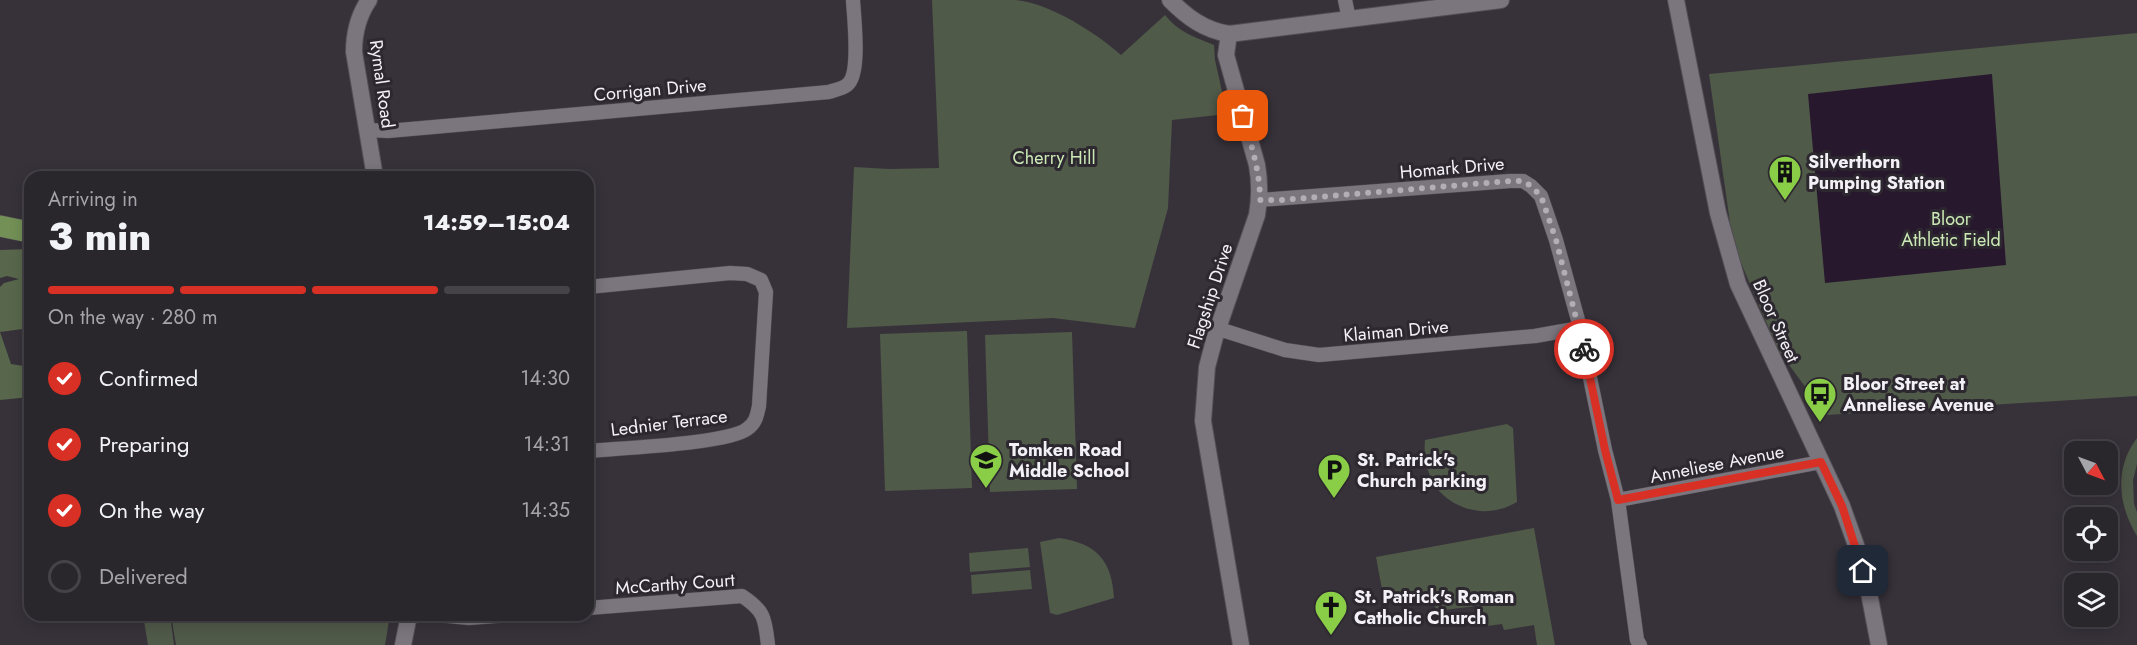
<!DOCTYPE html>
<html lang="en">
<head>
<meta charset="utf-8">
<style>
  :root { --surface:#29262c; --page:#353238; --text:#f1f3f6; --muted:#a5a5a9; --line:#454348; --accent:#d93025 }
  body { margin:0; font-family:Jost,sans-serif; background:var(--page); color:var(--text); height:100vh; display:flex; flex-direction:column; font-size:22px; white-space:nowrap }
  * { box-sizing:border-box; margin:0 }
  p { font-size:20px; color:var(--muted) }
  .icon { flex:none; width:33px; height:33px; fill:none; stroke:currentColor; stroke-width:2; stroke-linecap:round; stroke-linejoin:round }
  .map { position:relative; flex:1; overflow:hidden }
  .drawer { position:absolute; left:24px; top:171px; width:570px; height:450px; display:flex; flex-direction:column; background:var(--surface); border-radius:18px; box-shadow:0 3px 15px #0003,0 0 0 2px var(--line) }
  .drawer>* { flex:none }
  .needle { width:39px; rotate:131deg }
  .buttons { position:absolute; left:2064px; top:441px; display:grid; gap:12px }
  .buttons a { display:grid; place-items:center; width:54px; height:54px; border-radius:12px; background:var(--surface); box-shadow:0 3px 15px #0003,0 0 0 2px var(--line); font-size:30px }
  .pin { position:absolute; display:grid; place-items:center; width:51px; height:51px; color:#fff; margin:-26px; border-radius:12px; box-shadow:0 3px 9px #0006 }
  .courier { position:absolute; display:grid; place-items:center; width:60px; height:60px; margin:-30px; border:4px solid #d93025; border-radius:50%; background:#fff; color:#222; box-shadow:0 2px 8px #0007 }
  .headline em { font-style:normal; font-weight:800 }
  .headline div { display:flex; flex-direction:column-reverse }
  .headline { display:flex; align-items:center; justify-content:space-between; height:102px; padding:0 24px }
  h1 { font-size:39px; font-weight:800; line-height:45px }
  .bar { display:grid; grid-template-columns:repeat(4,1fr); gap:9px 6px; align-content:center; height:72px; padding:0 24px }
  .bar i { height:8px; border-radius:4px; background:var(--line) }
  .bar .active { background:var(--accent) }
  .bar p { grid-column:span 4 }
  ol { padding:0 24px; list-style:none }
  li { display:flex; align-items:center; gap:18px; height:66px }
  li p { margin-inline-start:auto }
  li .icon { padding:6px; border-radius:50%; background:var(--accent); color:#fff; stroke-width:4 }
  li:last-child { color:var(--muted) }
  li i { width:33px; height:33px; border:3px solid var(--line); border-radius:50% }
  .map>svg:first-child { display:block }
  .green { fill:#505a49 }
  .forest { fill:#58674c }
  .water { fill:#27182e }
  .lines { fill:none; stroke-linecap:round; stroke-linejoin:round }
  .minor-casing { stroke:#524e54; stroke-width:15 }
  .tertiary-casing { stroke:#524e54; stroke-width:18 }
  .primary-casing { stroke:#524e54; stroke-width:22 }
  .minor { stroke:#7b757e; stroke-width:14 }
  .tertiary { stroke:#7b757e; stroke-width:16 }
  .primary { stroke:#739056; stroke-width:21 }
  .done { stroke:#b2aeb4; stroke-width:6; stroke-dasharray:0 10.8 }
  .route { stroke:#d93025; stroke-width:8 }
  .labels { text-anchor:middle; dominant-baseline:central; stroke-width:6; stroke-linejoin:round; paint-order:stroke }
  .street-label { font-size:18px; fill:#f4f1f6; stroke:#2d2830 }
  .park-label { font-size:18px; fill:#cceab6; stroke:#2d2830 }
  .poi-label { font-size:18px; font-weight:bold; fill:#f4f1f6; stroke:#2d2830; text-anchor:start }
</style>
</head>
<body>
<div class="map">
<svg width="2137" height="645" viewBox="0 0 2137 645">
  <rect width="100%" height="100%" fill="#37323a"/>
  <path class="green" d="M932 0C959 0 988 0 1015 0 1050 3 1096 33 1121 55L1165 15C1177 31 1196 38 1214 45L1215 60 1227 114 1172 120 1168 208 1135 328 1053 318 847 328 854 167 889 169 939 168Z
    M2137 33V396L1826 415 1778 350 1733 244 1709 74Z
    M967 331 972 488 885 491 880 334Z
    M1072 332 1077 489 990 492 985 335Z
    M1507 424 1513 428 1517 502C1511 505 1506 508 1500 509 1473 517 1440 502 1430 476 1425 464 1424 453 1425 440Z
    M2137 438V464L2133 480 2134 504 2137 512V536C2118 505 2114 468 2137 438Z
    M1534 528 1555 645H1537L1534 625 1504 630 1502 624 1480 627 1476 606 1436 611 1433 593 1384 600 1376 557Z
    M1059 538C1096 543 1112 560 1114 598L1057 615 1050 613 1040 542Z
    M1028 548 1030 567 970 572 969 553Z
    M1030 570 1032 589 972 594 971 575Z
    M143 615H170L174 645H148Z
    M171 615H390L385 645H176Z"/>
  <path class="forest" d="M30 249V328L0 332 11 364 30 367V397L0 400V287L4 283 19 279 7 276 0 278V250Z"/>
  <path class="water" d="M1992 74 2006 265 1825 283 1808 94Z"/>
  <g class="lines">
    <defs>
      <path id="minor" d="M1345 0 1349 19
        M368 130 388 131 829 92C834 90 842 89 847 85 861 75 854 18 853 0
        M1260 200 1510 181H1523L1531 186 1541 196 1556 240 1578 320 1605 450 1618 500 1637 640 1640 645
        M588 287 730 273 747 274 761 280 766 292 759 406C757 415 756 423 747 429 727 444 619 448 588 451
        M1219 329 1285 350 1319 355 1535 336 1580 328
        M1618 500 1821 462
        M588 608 742 596C765 611 765 619 768 645
        M438 615 469 618 508 615"/>
      <path id="tertiary" d="M369 0C358 16 354 33 354 52L375 177
        M1170 0C1187 17 1204 30 1229 34L1501 0
        M1676 0 1718 213 1738 284 1842 506 1857 548 1869 593 1879 645
        M1229 34 1226 55 1257 165C1260 182 1260 197 1257 215L1215 337 1207 367 1203 421 1241 645
        M403 645 409 615"/>
      <path id="primary" d="M0 226 29 232"/>
    </defs>
    <use href="#minor" class="minor-casing"/>
    <use href="#tertiary" class="tertiary-casing"/>
    <use href="#primary" class="primary-casing"/>
    <use href="#minor" class="minor"/>
    <use href="#tertiary" class="tertiary"/>
    <use href="#primary" class="primary"/>
  </g>
  <g class="lines">
    <path class="done" d="M1243 116C1251 144 1260 171 1260 200H1282L1510 181H1523L1531 186 1541 196 1556 240 1584 349"/>
    <path class="route" d="M1584 349 1605 450 1618 500 1821 462 1842 506 1863 571"/>
  </g>
  <defs>
    <symbol id="building-pin" viewBox="-11 -11 22 30"><path d="M0 17L-7.5 6A9.5 9.5 0 1 1 7.5 6Z" fill="#8ace47" stroke="#2d2830"/><path d="M-4-6H4V6H1V3H-1V6H-4ZM-2.5-4.3h1.7v1.8h-1.7ZM.8-4.3h1.7v1.8H.8ZM-2.5-1h1.7V.8h-1.7ZM.8-1h1.7V.8H.8Z" fill="#111"/></symbol>
    <symbol id="bus-pin" viewBox="-11 -11 22 30"><path d="M0 17L-7.5 6A9.5 9.5 0 1 1 7.5 6Z" fill="#8ace47" stroke="#2d2830"/><path d="M-5-6H5V4H4V6H2V4H-2V6H-4V4H-5ZM-3.5-4V0h7V-4ZM-3.5 1.2v1.5H-2V1.2ZM2 1.2v1.5H3.5V1.2Z" fill="#111"/></symbol>
    <symbol id="school-pin" viewBox="-11 -11 22 30"><path d="M0 17L-7.5 6A9.5 9.5 0 1 1 7.5 6Z" fill="#8ace47" stroke="#2d2830"/><path d="M0-5L7-2L0 1L-7-2ZM-4 1L0 2.5L4 1V4Q0 6-4 4Z" fill="#111"/></symbol>
    <symbol id="parking-pin" viewBox="-11 -11 22 30"><path d="M0 17L-7.5 6A9.5 9.5 0 1 1 7.5 6Z" fill="#8ace47" stroke="#2d2830"/><path d="M-3.5-5.5H1a3.5 3.5 0 0 1 0 7H-1V5.5H-3.5ZM-1-3.4V-.6H.8a1.4 1.4 0 0 0 0-2.8Z" fill="#111"/></symbol>
    <symbol id="church-pin" viewBox="-11 -11 22 30"><path d="M0 17L-7.5 6A9.5 9.5 0 1 1 7.5 6Z" fill="#8ace47" stroke="#2d2830"/><path d="M-1.2-6h2.4v3.5h3.3v2.4h-3.3V6h-2.4V-.1h-3.3v-2.4h3.3Z" fill="#111"/></symbol>
  </defs>
  <g fill-rule="evenodd">
    <use href="#building-pin" x="1766" y="153" width="38" height="52"/>
    <use href="#bus-pin" x="1801" y="375" width="38" height="52"/>
    <use href="#school-pin" x="967" y="441" width="38" height="52"/>
    <use href="#parking-pin" x="1315" y="451" width="38" height="52"/>
    <use href="#church-pin" x="1312" y="588" width="38" height="52"/>
  </g>
  <g class="labels">
    <g class="street-label">
      <text transform="translate(382 84) rotate(82)">Rymal Road</text>
      <text transform="translate(650 90) rotate(-5)">Corrigan Drive</text>
      <text transform="translate(1452 168) rotate(-5)">Homark Drive</text>
      <text transform="translate(1210 296) rotate(-72)">Flagship Drive</text>
      <text transform="translate(1776 321) rotate(66)">Bloor Street</text>
      <text transform="translate(1396 331) rotate(-5)">Klaiman Drive</text>
      <text transform="translate(669 423) rotate(-7)">Lednier Terrace</text>
      <text transform="translate(1717 464) rotate(-11)">Anneliese Avenue</text>
      <text transform="translate(675 584) rotate(-4)">McCarthy Court</text>
    </g>
    <g class="park-label">
      <text x="1054" y="158">Cherry Hill</text>
      <text x="1951" y="219">Bloor<tspan x="1951" dy="21">Athletic Field</tspan></text>
    </g>
    <g class="poi-label">
      <text x="1808" y="162">Silverthorn<tspan x="1808" dy="21">Pumping Station</tspan></text>
      <text x="1843" y="384">Bloor Street at<tspan x="1843" dy="21">Anneliese Avenue</tspan></text>
      <text x="1009" y="450">Tomken Road<tspan x="1009" dy="21">Middle School</tspan></text>
      <text x="1357" y="460">St. Patrick's<tspan x="1357" dy="21">Church parking</tspan></text>
      <text x="1354" y="597">St. Patrick's Roman<tspan x="1354" dy="21">Catholic Church</tspan></text>
    </g>
  </g>
</svg>
<div class="buttons">
<a><svg class="needle" viewBox="-14 -14 28 28"><path d="M0-13l5 13h-10z" fill="#e53935"/><path d="M0 13l5-13h-10z" fill="#a5a5a9"/></svg></a>
<a><svg class="icon" aria-label="locate" viewBox="0 0 24 24"><circle cx="12" cy="12" r="6"/><path d="M12 2v4M12 18v4M2 12h4M18 12h4"/></svg></a>
<a><svg class="icon" aria-label="layers" viewBox="0 0 24 24"><path d="M12 4l9 5-9 5-9-5zM3 14l9 5 9-5"/></svg></a>
</div>
<div class="pin" style="left:1243px;top:116px;background:#ea580c"><svg class="icon" aria-label="bag" viewBox="0 0 24 24"><path d="M5 8h14l-1 12H6zM9 8a3 3 0 0 1 6 0"/></svg></div>
<div class="pin" style="left:1863px;top:571px;background:#1f2937"><svg class="icon" aria-label="home" viewBox="0 0 24 24"><path d="M3 11l9-7 9 7M6 9v11h12V9"/></svg></div>
<div class="courier" style="left:1584px;top:349px"><svg class="icon" aria-label="bike" viewBox="0 0 24 24"><circle cx="6" cy="16" r="4"/><circle cx="18" cy="16" r="4"/><path d="M6 16l4-8h5l3 8M10 8l3 8H6M13 5h3"/></svg></div>
<section class="drawer">
<div class="headline"><div><h1>3 min</h1><p>Arriving in</p></div><em>14:59–15:04</em></div>
<div class="bar"><i class="active"></i><i class="active"></i><i class="active"></i><i></i><p>On the way · 280 m</p></div>
<ol>
<li><svg class="icon" aria-label="check" viewBox="0 0 24 24"><path d="M5 12l5 5 9-10"/></svg>Confirmed<p>14:30</p></li>
<li><svg class="icon" aria-label="check" viewBox="0 0 24 24"><path d="M5 12l5 5 9-10"/></svg>Preparing<p>14:31</p></li>
<li><svg class="icon" aria-label="check" viewBox="0 0 24 24"><path d="M5 12l5 5 9-10"/></svg>On the way<p>14:35</p></li>
<li><i></i>Delivered</li>
</ol>
</section>
</div>
</body>
</html>
